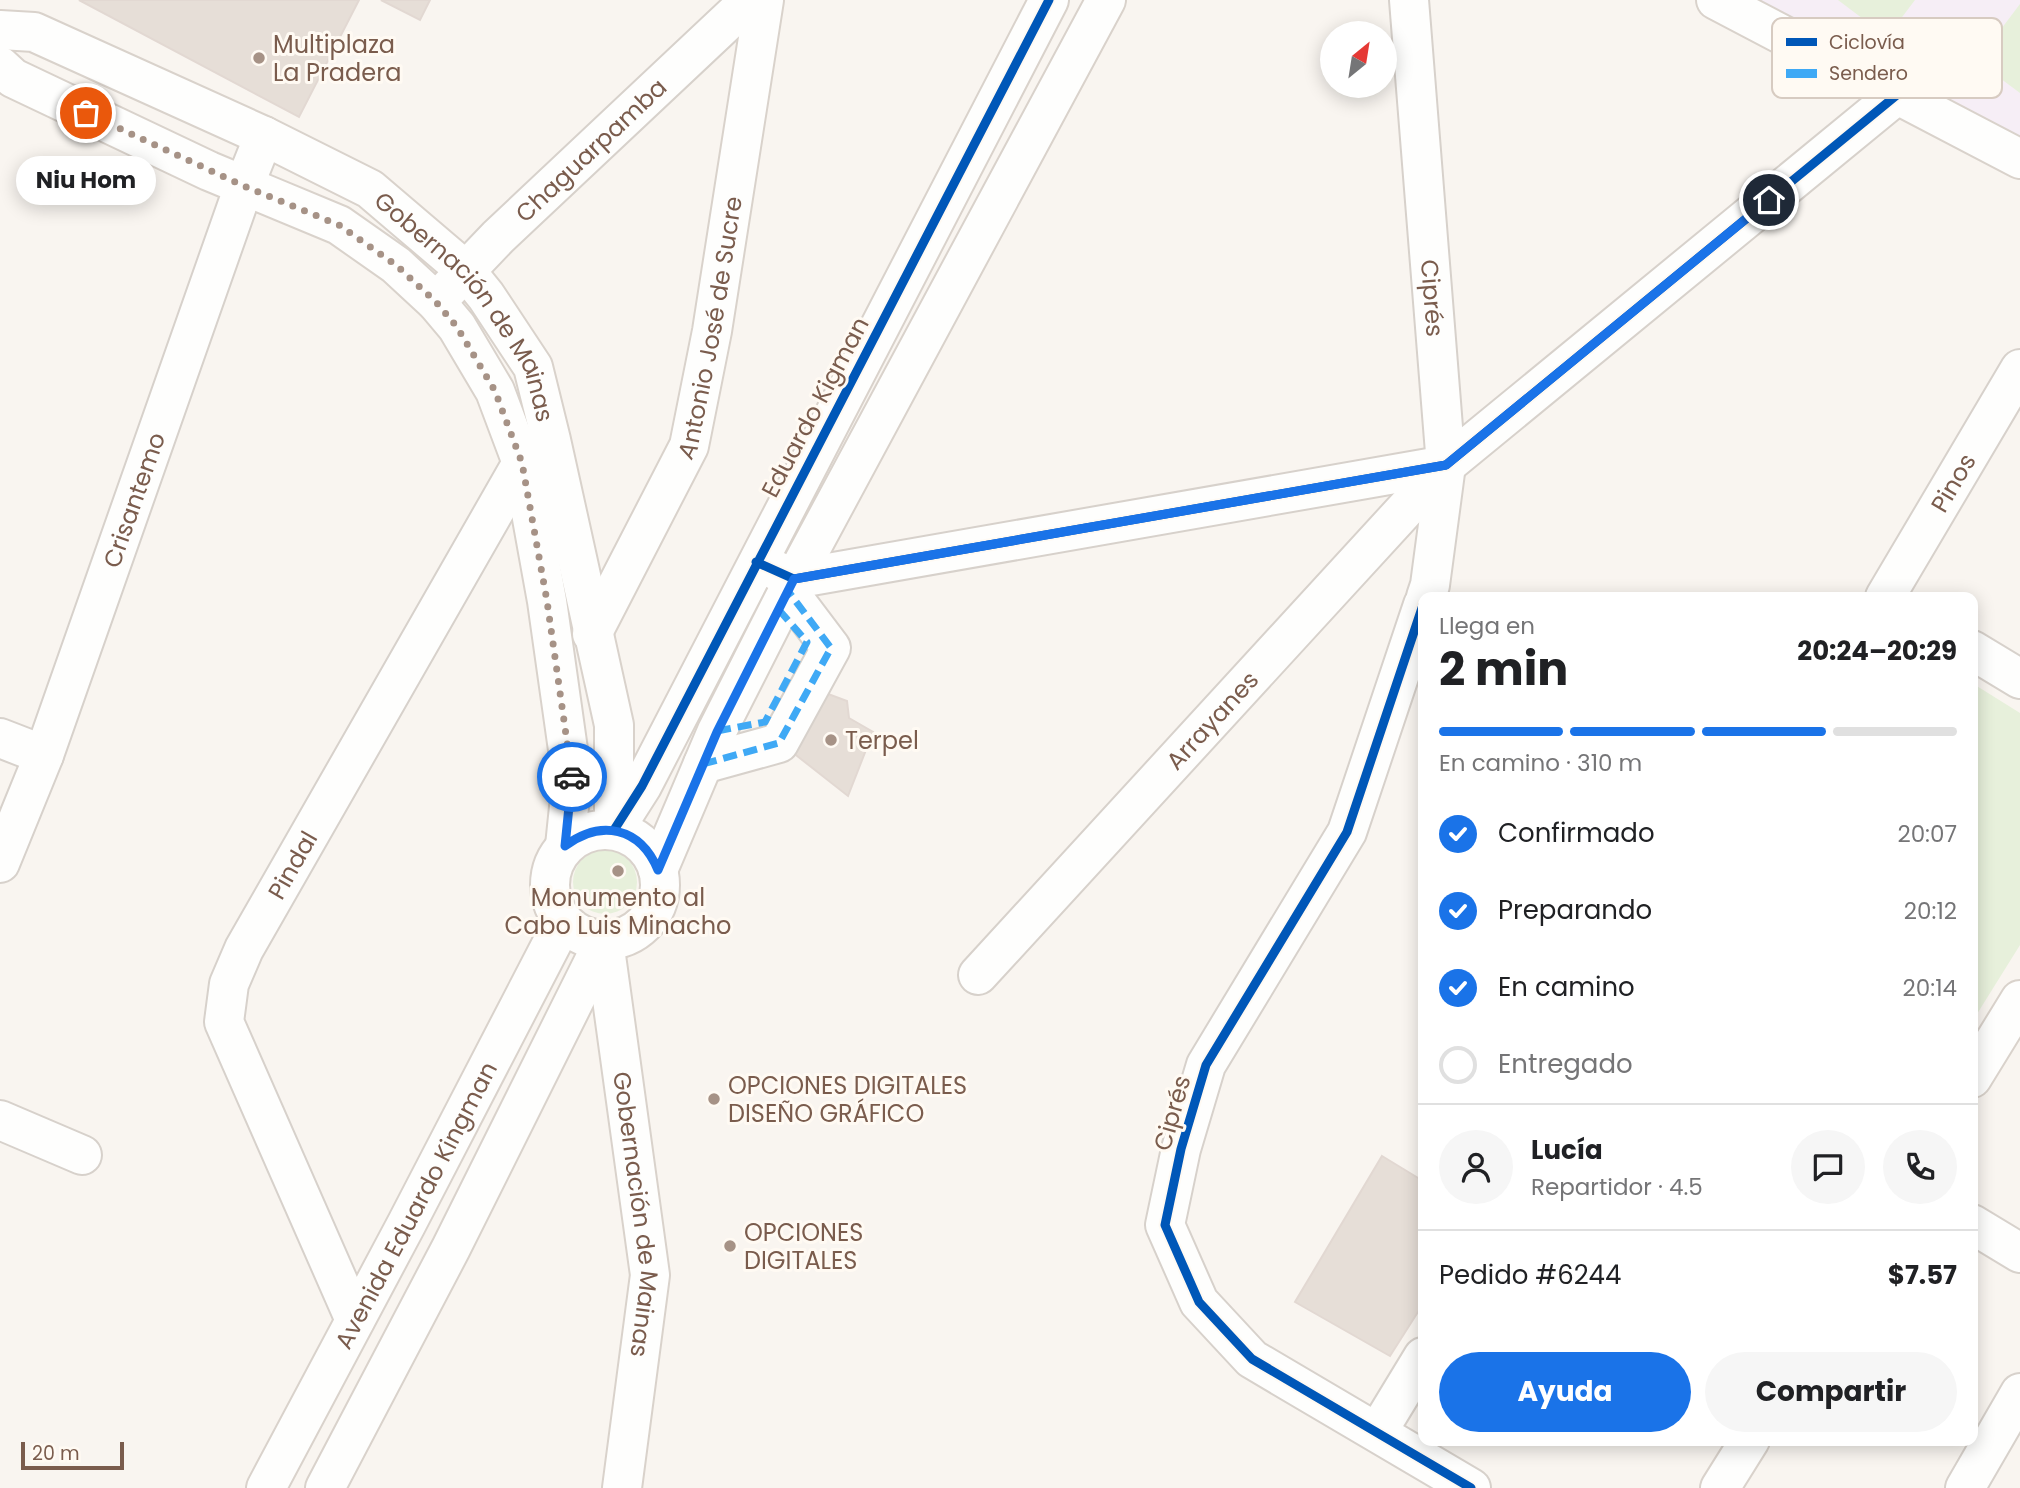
<!DOCTYPE html>
<html lang="es">
<head>
<meta charset="utf-8">
<style>
  :root { --surface:#fff; --page:#f6f6f6; --text:#202124; --muted:#757577; --line:#e0e0e0; --accent:#1a73e8 }
  body { margin:0; font-family:Poppins,sans-serif; background:var(--page); color:var(--text); height:100vh; display:flex; flex-direction:column; font-size:26px; white-space:nowrap }
  * { box-sizing:border-box; margin:0 }
  p { font-size:23px; color:var(--muted) }
  .icon { flex:none; width:38px; height:38px; fill:none; stroke:currentColor; stroke-width:2; stroke-linecap:round; stroke-linejoin:round }
  .map { position:relative; flex:1; overflow:hidden }
  .sheet { position:absolute; left:1418px; top:592px; width:560px; height:854px; display:flex; flex-direction:column; background:var(--surface); border-radius:14px; box-shadow:0 4px 18px #0003 }
  .sheet>* { flex:none }
  .needle { width:46px; rotate:30deg }
  .tools { position:absolute; left:1320px; top:21px; display:grid; gap:14px }
  .tools a { display:grid; place-items:center; width:77px; height:77px; border-radius:50%; background:var(--surface); box-shadow:0 4px 18px #0003; font-size:35px }
  .scale { position:absolute; left:21px; bottom:18px; width:103px; box-sizing:border-box; padding-left:7px; border:4px solid #7a5c4d; border-top:0; font-size:19px; line-height:24px; white-space:nowrap; color:#7a5c4d; -webkit-text-stroke:5px #fffaf3; paint-order:stroke }
  .pin { position:absolute; display:grid; place-items:center; width:60px; height:60px; color:#fff; margin:-30px; border:4px solid #fff; border-radius:50%; box-shadow:0 2px 7px #0007 }
  .courier { position:absolute; display:grid; place-items:center; width:70px; height:70px; margin:-35px; border:5px solid #1a73e8; border-radius:50%; background:#fff; color:#222; box-shadow:0 2px 9px #0007 }
  .bubble { position:absolute; height:49px; border-radius:24px; background:var(--surface); box-shadow:0 4px 18px #0003; font-size:23px; font-weight:700; line-height:49px; text-align:center }
  .overview em { font-style:normal; font-weight:700 }
  .overview div { display:flex; flex-direction:column-reverse }
  .overview { display:flex; align-items:center; justify-content:space-between; height:119px; padding:0 21px }
  h1 { font-size:46px; font-weight:700; line-height:52px }
  .bar { display:grid; grid-template-columns:repeat(4,1fr); gap:10px 7px; align-content:center; height:84px; padding:0 21px }
  .bar i { height:9px; border-radius:5px; background:var(--line) }
  .bar .active { background:var(--accent) }
  .bar p { grid-column:span 4 }
  .line { display:flex; align-items:center; gap:18px; padding:0 21px; border-top:2px solid var(--line) }
  .line div { flex:1 }
  .round { display:grid; place-items:center; flex:none; width:74px; height:74px; border-radius:37px; background:var(--page) }
  ol { padding:0 21px; list-style:none }
  li { display:flex; align-items:center; gap:21px; height:77px }
  li p { margin-inline-start:auto }
  li .icon { padding:7px; border-radius:50%; background:var(--accent); color:#fff; stroke-width:4 }
  li:last-child { color:var(--muted) }
  li i { width:38px; height:38px; border:4px solid var(--line); border-radius:50% }
  .cta { display:flex; gap:14px; margin-top:auto; padding:14px 21px }
  .cta a { flex:1; height:80px; border-radius:42px; background:var(--accent); color:#fff; font-size:28px; font-weight:700; line-height:80px; text-align:center }
  .cta a+a { background:var(--page); color:var(--text) }
  .map>svg:first-child { display:block }
  .education { fill:#f6eef6 }
  .green { fill:#e7f0db }
  .building { fill:#e6ded7; stroke:#e2d8d2; stroke-width:2 }
  .lines { fill:none; stroke-linecap:round; stroke-linejoin:round }
  .street-casing { stroke:#d7d1cb; stroke-width:42 }
  .secondary-casing { stroke:#d9d2cb; stroke-width:42 }
  .street { stroke:#fefefd; stroke-width:38 }
  .secondary { stroke:#fefefd; stroke-width:38 }
  .quiet { stroke:#3fa9f5; stroke-width:7; stroke-dasharray:14 7; stroke-linecap:butt }
  .cycleway-casing { stroke:#fffaf3; stroke-width:13 }
  .cycleway { stroke:#0057b8; stroke-width:9 }
  .done { stroke:#a69286; stroke-width:7; stroke-dasharray:0 12.6 }
  .route { stroke:#1a73e8; stroke-width:9 }
  .poi-dot { fill:#a69286; stroke:#fffaf3; stroke-width:2.5 }
  .labels { text-anchor:middle; dominant-baseline:central; stroke-width:6; stroke-linejoin:round; paint-order:stroke }
  .poi-label { font-size:24px; fill:#7a5c4d; stroke:#fffaf3; text-anchor:start }
  .street-label { font-size:24px; fill:#7a5c4d; stroke:#fffaf3 }
  .key { fill:#fffaf3; stroke:#d7cbc1; stroke-width:2 }
  .key-label { font-size:19px; fill:#7a5c4d }
</style>
</head>
<body>
<div class="map">
<svg width="2020" height="1488" viewBox="0 0 2020 1488">
  <rect width="100%" height="100%" fill="#f9f5f0"/>
  <path class="education" d="M1753 0H2020V141Z"/>
  <path class="green" d="M1838 0H1915L1887 37Z
    M2020 4V93L1977 61Z
    M1972 683 2020 713V945L1972 1022Z
    M573 882a32 32 0 1 1 64 0a32 32 0 1 1-64 0Z"/>
  <path class="building" d="M79 0H359L299 117Z
    M381 0H430L420 20Z
    M820 691 847 701 849 718 873 732 848 796 787 748Z
    M1382 1156 1423 1181V1304L1390 1356 1295 1302Z"/>
  <g class="lines">
    <defs>
      <g id="street">
        <path id="s1" d="M1409 0 1446 465 1430 585 1426 597"/>
        <path id="s2" d="M436 302 498 237 750 0"/>
        <path d="M771 568 794 579 1446 465 1898 94"/>
        <path id="s3" d="M1885 597 2020 369"/>
        <path d="M1423 605 1347 832 1206 1065 1181 1149 1165 1225 1199 1302 1252 1359 1471 1488"/>
        <path d="M1972 650 2020 679"/>
        <path d="M0 738 44 755"/>
        <path d="M703 764 779 743 831 648 788 591"/>
        <path id="s4" d="M0 863 44 755 244 186 264 136"/>
        <path id="s5" d="M978 975 1446 465"/>
        <path d="M0 1120 82 1155"/>
        <path d="M1972 1224 2020 1253"/>
        <path id="s6" d="M355 1320 224 1022 229 984 244 949 522 463 538 450"/>
        <path d="M1378 1431 1423 1357"/>
        <path d="M1965 1488 2020 1393"/>
      </g>
      <g id="secondary">
        <path d="M1716 0 2020 159"/>
        <path id="s7" d="M0 30 34 32 264 136 370 189 465 270 486 296 533 367 551 440 614 725V830"/>
        <path d="M0 66 13 78 209 171 339 225 396 265 436 302 457 327 495 391 522 463 547 601 572 778 565 846"/>
        <path id="s8" d="M592 634 689 446 712 331 764 0"/>
        <circle cx="605" cy="885" r="55"/>
        <path d="M614 830 642 786 1049 0"/>
        <path d="M658 870 717 731 788 591 1106 0"/>
        <path id="s9" d="M604 941 650 1275 622 1488"/>
        <path d="M1972 1078 2020 1000"/>
        <path id="s10" d="M266 1488 407 1223 563 922"/>
        <path d="M325 1488 451 1248 604 941"/>
        <path d="M1720 1488 1750 1440"/>
      </g>
    </defs>
    <use href="#street" class="street-casing"/>
    <use href="#secondary" class="secondary-casing"/>
    <use href="#street" class="street"/>
    <use href="#secondary" class="secondary"/>
    <path class="quiet" d="M717 731 765 722 807 642 779 610
      M703 764 779 743 831 648 788 591"/>
    <defs>
      <path id="cycleway" d="M756 562 794 579 1446 465 1898 94
        M1423 605 1347 832 1206 1065 1181 1149 1165 1225 1199 1302 1252 1359 1471 1488
        M614 830 642 786 1049 0"/>
    </defs>
    <use href="#cycleway" class="cycleway-casing"/>
    <use href="#cycleway" class="cycleway"/>
  </g>
  <g class="lines">
    <path class="done" d="M86 113 244 186 339 225 396 265 436 302 457 327 495 391 522 463 547 601 572 777"/>
    <path class="route" d="M572 777 565 846C601 819 640 827 658 870L717 732 794 579 1446 465 1769 200"/>
  </g>
  <g class="poi-dot">
    <circle cx="259" cy="58" r="7"/>
    <circle cx="831" cy="740" r="7"/>
    <circle cx="618" cy="871" r="7"/>
    <circle cx="714" cy="1099" r="7"/>
    <circle cx="730" cy="1246" r="7"/>
  </g>
  <g class="labels">
    <g class="poi-label">
      <text x="273" y="44">Multiplaza<tspan x="273" dy="28">La Pradera</tspan></text>
      <text x="845" y="740">Terpel</text>
      <text x="618" y="897" text-anchor="middle">Monumento al<tspan x="618" dy="28">Cabo Luis Minacho</tspan></text>
      <text x="728" y="1085">OPCIONES DIGITALES<tspan x="728" dy="28">DISEÑO GRÁFICO</tspan></text>
      <text x="744" y="1232">OPCIONES<tspan x="744" dy="28">DIGITALES</tspan></text>
    </g>
    <g class="street-label">
      <text stroke="none"><textPath href="#s2" startOffset="217">Chaguarpamba</textPath></text>
      <text stroke="none"><textPath href="#s1" startOffset="299">Ciprés</textPath></text>
      <text stroke="none"><textPath href="#s7" startOffset="560">Gobernación de Mainas</textPath></text>
      <text stroke="none"><textPath href="#s8" startOffset="332">Antonio José de Sucre</textPath></text>
      <text transform="translate(815 407) rotate(-62)">Eduardo Kigman</text>
      <text stroke="none"><textPath href="#s3" startOffset="133">Pinos</textPath></text>
      <text stroke="none"><textPath href="#s4" startOffset="387">Crisantemo</textPath></text>
      <text stroke="none"><textPath href="#s5" startOffset="346">Arrayanes</textPath></text>
      <text stroke="none"><textPath href="#s6" startOffset="499">Pindal</textPath></text>
      <text transform="translate(1172 1113) rotate(-74)">Ciprés</text>
      <text stroke="none"><textPath href="#s10" startOffset="320">Avenida Eduardo Kingman</textPath></text>
      <text stroke="none"><textPath href="#s9" startOffset="276">Gobernación de Mainas</textPath></text>
    </g>
  </g>
  <rect x="1772" y="18" width="230" height="80" rx="10" class="key"/>
  <rect x="1786" y="38" width="31" height="8" fill="#0057b8"/>
  <rect x="1786" y="69" width="31" height="9" fill="#3fa9f5"/>
  <g class="key-label">
    <text x="1829" y="49">Ciclovía</text>
    <text x="1829" y="80">Sendero</text>
  </g>
</svg>
<div class="tools">
<a><svg class="needle" viewBox="-14 -14 28 28"><path d="M0-13l5 13h-10z" fill="#e53935"/><path d="M0 13l5-13h-10z" fill="#757577"/></svg></a>
</div>
<div class="scale">20 m</div>
<div class="pin" style="left:86px;top:113px;background:#ea580c"><svg class="icon" aria-label="bag" viewBox="0 0 24 24"><path d="M5 8h14l-1 12H6zM9 8a3 3 0 0 1 6 0"/></svg></div>
<div class="pin" style="left:1769px;top:200px;background:#1f2937"><svg class="icon" aria-label="home" viewBox="0 0 24 24"><path d="M3 11l9-7 9 7M6 9v11h12V9"/></svg></div>
<div class="courier" style="left:572px;top:777px"><svg class="icon" aria-label="car" viewBox="0 0 24 24"><path d="M5 17H2v-5l4-1 3-4h7l3 4 3 1v5h-3M9 17h6M6 11h13"/><circle cx="7" cy="17" r="2"/><circle cx="17" cy="17" r="2"/></svg></div>
<div class="bubble" style="left:16px;top:156px;width:140px">Niu Hom</div>
<section class="sheet">
<div class="overview"><div><h1>2 min</h1><p>Llega en</p></div><em>20:24–20:29</em></div>
<div class="bar"><i class="active"></i><i class="active"></i><i class="active"></i><i></i><p>En camino · 310 m</p></div>
<ol>
<li><svg class="icon" aria-label="check" viewBox="0 0 24 24"><path d="M5 12l5 5 9-10"/></svg>Confirmado<p>20:07</p></li>
<li><svg class="icon" aria-label="check" viewBox="0 0 24 24"><path d="M5 12l5 5 9-10"/></svg>Preparando<p>20:12</p></li>
<li><svg class="icon" aria-label="check" viewBox="0 0 24 24"><path d="M5 12l5 5 9-10"/></svg>En camino<p>20:14</p></li>
<li><i></i>Entregado</li>
</ol>
<div class="line" style="height:126px"><a class="round"><svg class="icon" aria-label="person" viewBox="0 0 24 24"><circle cx="12" cy="8" r="4"/><path d="M4 21q1-7 8-7t8 7"/></svg></a><div><b>Lucía</b><p>Repartidor · 4.5</p></div><a class="round"><svg class="icon" aria-label="chat" viewBox="0 0 24 24"><path d="M4 5h16v11H9l-5 4z"/></svg></a><a class="round"><svg class="icon" aria-label="phone" viewBox="0 0 24 24"><path d="M5 4h4l2 5-3 2q2 4 5 5l2-3 5 2v4C11 20 4 13 5 4z"/></svg></a></div>
<div class="line" style="height:91px"><div>Pedido #6244</div><b>$7.57</b></div>
<div class="cta"><a>Ayuda</a><a>Compartir</a></div>
</section>
</div>
</body>
</html>
